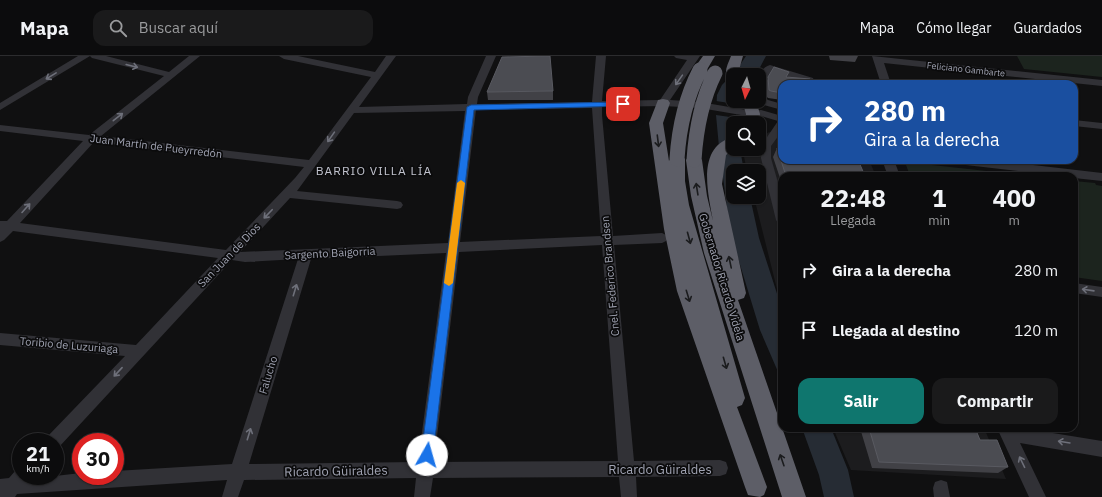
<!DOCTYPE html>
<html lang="es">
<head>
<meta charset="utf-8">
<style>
	body { margin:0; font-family:"IBM Plex Sans",sans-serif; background:#1a1a1b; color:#f1f3f6; height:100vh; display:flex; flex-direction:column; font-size:15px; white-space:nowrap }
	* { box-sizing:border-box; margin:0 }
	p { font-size:13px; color:#9a9b9d }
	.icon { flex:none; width:22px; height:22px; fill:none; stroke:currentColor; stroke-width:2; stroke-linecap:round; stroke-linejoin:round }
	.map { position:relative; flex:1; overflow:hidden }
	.side { position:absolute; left:778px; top:116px; width:300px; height:260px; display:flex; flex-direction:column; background:#0c0c0d; border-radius:12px; box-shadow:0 1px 3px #0004,0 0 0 1px #2c2c2e }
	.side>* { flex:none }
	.guide { position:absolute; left:778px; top:24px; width:300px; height:84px; border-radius:12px; box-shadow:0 1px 3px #0004,0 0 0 1px #2c2c2e; background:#1a4fa0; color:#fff; overflow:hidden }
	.needle { width:26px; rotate:185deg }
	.controls { position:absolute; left:726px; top:12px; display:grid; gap:8px }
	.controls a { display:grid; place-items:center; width:40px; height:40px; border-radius:8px; background:#0c0c0d; box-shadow:0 1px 3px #0004,0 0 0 1px #2c2c2e; font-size:20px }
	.speed { position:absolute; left:12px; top:377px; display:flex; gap:8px; font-size:20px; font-weight:700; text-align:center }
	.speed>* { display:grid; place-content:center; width:52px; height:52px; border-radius:50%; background:#0c0c0d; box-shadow:0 1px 3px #0004,0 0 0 1px #2c2c2e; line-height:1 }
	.speed small { font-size:10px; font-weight:400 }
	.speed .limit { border:6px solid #d22; background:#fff; color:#111 }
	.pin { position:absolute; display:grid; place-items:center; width:34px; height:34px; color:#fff; margin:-17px; border-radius:8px; box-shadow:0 2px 6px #0006 }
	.me { position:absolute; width:44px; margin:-22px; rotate:7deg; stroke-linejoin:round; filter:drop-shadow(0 0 3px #0008) }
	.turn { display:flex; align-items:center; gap:14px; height:84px; padding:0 20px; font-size:18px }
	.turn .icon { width:52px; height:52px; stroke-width:2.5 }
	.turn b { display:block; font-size:28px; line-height:34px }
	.eta { display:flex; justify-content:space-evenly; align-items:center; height:68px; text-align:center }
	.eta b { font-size:24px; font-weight:700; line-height:28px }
	.action { display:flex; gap:8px; margin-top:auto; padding:8px 20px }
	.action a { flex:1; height:46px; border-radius:12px; background:#0f766e; color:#fff; font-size:16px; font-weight:700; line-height:46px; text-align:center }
	.action a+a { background:#1a1a1b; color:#f1f3f6 }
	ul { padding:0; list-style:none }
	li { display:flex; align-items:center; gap:12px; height:60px; padding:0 20px }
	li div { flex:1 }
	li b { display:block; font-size:15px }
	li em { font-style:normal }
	header { display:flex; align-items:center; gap:24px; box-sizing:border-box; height:56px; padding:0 20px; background:#0c0c0d; border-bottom:1px solid #2c2c2e }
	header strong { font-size:19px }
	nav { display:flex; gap:22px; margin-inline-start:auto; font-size:14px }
	.search { width:280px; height:36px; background:#1a1a1b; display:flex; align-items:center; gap:10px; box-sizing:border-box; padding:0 14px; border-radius:12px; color:#9a9b9d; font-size:15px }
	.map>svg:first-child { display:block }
	.built { fill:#1c1c1e }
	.green { fill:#1c241e }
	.water { fill:#262c34 }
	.pier { fill:#101011 }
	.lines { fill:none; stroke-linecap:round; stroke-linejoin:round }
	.minor { fill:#313136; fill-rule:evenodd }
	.highway { fill:#5d5e67; fill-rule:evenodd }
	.highway-bridge { stroke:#5d5e67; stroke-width:15 }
	.wall { fill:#414146 }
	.building { fill:#4b4c52; stroke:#595a61 }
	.oneway { stroke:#6e707a }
	.oneway2 { stroke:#1b1c1e }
	.route { fill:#1a73e8; stroke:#114b97 }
	.slow { fill:#f59e0b }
	.labels { text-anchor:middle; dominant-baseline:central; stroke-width:3.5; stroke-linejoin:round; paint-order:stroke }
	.far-street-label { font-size:9px; fill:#a0a3b2; stroke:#0b0b0c }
	.street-label { font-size:11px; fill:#a0a3b2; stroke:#0b0b0c }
	.neighbourhood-label { font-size:12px; letter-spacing:1px; fill:#c1c3ce; stroke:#0b0b0c }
	.near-street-label { font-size:13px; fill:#a0a3b2; stroke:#0b0b0c }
</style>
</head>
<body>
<header>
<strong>Mapa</strong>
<div class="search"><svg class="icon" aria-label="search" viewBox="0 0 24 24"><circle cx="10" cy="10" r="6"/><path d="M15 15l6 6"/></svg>Buscar aquí</div>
<nav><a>Mapa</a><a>Cómo llegar</a><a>Guardados</a></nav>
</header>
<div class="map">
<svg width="1102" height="441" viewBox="0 0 1102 441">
	<rect width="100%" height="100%" fill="#101011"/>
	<path class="built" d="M769 76 782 79V104H869L876 120H782V253L754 141H759V115H747L743 96 746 93H759V83Z
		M833 372H984L1006 423 851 414Z"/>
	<path class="green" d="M1017 0H1102V21L1024 13Z
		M905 106 1032 120H910Z
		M1074 125 1095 127 1096 129 1102 130V225L1074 221Z"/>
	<path class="water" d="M746 0H766L756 19H733V45H737V67H733V93H740L744 115H733V141H750L759 182 782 253V325L760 274 734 189 729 167 719 91 716 59 717 39 722 29 738 12Z
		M802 372H831L848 414 854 441H824L819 419Z"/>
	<path class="pier" d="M716 45 736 48 737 62 716 59Z"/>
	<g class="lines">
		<path class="minor" d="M78 0H90L0 54V47Z
			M90 0H106L169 16 189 0H200L101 80 309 104 371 21 284 3 279 0H298L375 16 386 0H396L359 51 467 48 468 41 486 0H496L478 41 477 48 592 46 596 0H606L602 45 660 44 687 4 676 2 674 0H700L670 44 700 46 753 55 761 54 782 60V75L771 90V102L782 141V168L778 167 776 164 761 102V90L778 65 761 60 753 61 700 52 663 50 602 51V59L613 180 662 177 666 179 668 182 666 185 662 187 614 189 634 405 720 404 726 406 728 412 726 418 720 420 636 421 637 441H621L619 421 433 422 430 441H414L416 422 244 424 238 441H222L227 424 17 438 15 441H0V423L9 422 16 414 21 412V420H55L81 417V420H115V415L232 408 298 203 245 206 232 204 59 391 55 393V386H45L47 381 125 300 0 289V277L136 289 218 202 13 175 4 184 0 186V165H7L83 85 0 75V69L89 79 164 20 92 2ZM592 52 601 180 460 186 476 54ZM465 55 448 187 240 196 290 142 397 153 401 152 403 149 401 146 397 145 297 135 354 57ZM94 86 304 111 295 122 226 194 20 167ZM602 189 618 405 434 406 459 196ZM446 197 418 406 249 408 311 203Z
			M872 0 1102 24V30L884 7 891 28H881Z
			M770 9 813 22 815 28H805V26L772 16 764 27 765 41 768 44 782 48V54L760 48 757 45H759C759 34 755 13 770 9Z
			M1074 64 1102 67V73L1074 70Z
			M882 104H894L900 120H888Z
			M951 104H989L1102 117V125L1074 122V120H1061L957 108 953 107Z
			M1074 227 1102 231V241L1074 237Z
			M997 372H1022L1102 385V401L1020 387 1046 441H1029Z
			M941 424 947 426 950 441H934L933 432 935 426Z"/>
		<path class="highway" d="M703 0H715L705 17H695L693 14Z
			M731 0H743L739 14V19H733V25L728 24C723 16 728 8 731 0Z
			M663 43 668 44 670 47 663 67 669 105 672 99 677 98 682 99 685 103V125L689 149 745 342 742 349 737 351 767 431 764 439 760 441 748 439 745 431 677 235 664 173 649 67 658 44Z
			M742 45H756L760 58 759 67H745L746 58Z
			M733 81 734 93 726 99 722 128 746 237 744 242 738 244 806 441H782L704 197 691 140 686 104 689 100 694 99 699 100 702 104 707 140 713 165C708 137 696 91 733 81Z"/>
		<path class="highway-bridge" d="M677 103C679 71 685 43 700 14
			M694 104C696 73 701 45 715 17"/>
	</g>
	<path class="wall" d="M829 0H858L855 6 830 4Z
		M768 21 782 28V44L768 42 766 40V28Z
		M553 35V44H488L487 36Z
		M777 92 865 120H782V128L773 101Z
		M860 372H975L980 384 1008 411 998 417 872 412Z"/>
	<path class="building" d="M550 0 553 35 487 36 502 1Z
		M774 11 789 16 786 21 810 23 811 28H782V37L771 35 769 34 768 21Z
		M777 92H782V104H858L865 120H786Z
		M869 372H975L980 384H997L1008 411 879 406Z"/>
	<defs><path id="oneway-shaft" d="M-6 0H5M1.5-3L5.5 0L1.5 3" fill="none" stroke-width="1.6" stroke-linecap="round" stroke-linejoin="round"/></defs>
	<g class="oneway">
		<use href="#oneway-shaft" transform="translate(132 10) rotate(14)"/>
		<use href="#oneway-shaft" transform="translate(51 20) rotate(149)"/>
		<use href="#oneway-shaft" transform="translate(679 24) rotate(125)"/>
		<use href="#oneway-shaft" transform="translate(118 61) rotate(-38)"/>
		<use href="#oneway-shaft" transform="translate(331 81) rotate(125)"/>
		<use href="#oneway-shaft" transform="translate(26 152) rotate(-48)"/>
		<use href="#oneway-shaft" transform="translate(268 158) rotate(134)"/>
		<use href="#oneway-shaft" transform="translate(295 234) rotate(-73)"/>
		<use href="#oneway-shaft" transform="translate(1088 234) rotate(-172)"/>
		<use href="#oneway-shaft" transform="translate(118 316) rotate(133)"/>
		<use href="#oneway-shaft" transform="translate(249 378) rotate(-73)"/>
		<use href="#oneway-shaft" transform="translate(1064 386) rotate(-171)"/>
		<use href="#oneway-shaft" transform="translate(1022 406) rotate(-116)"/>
	</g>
	<g class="oneway2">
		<use href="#oneway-shaft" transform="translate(658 85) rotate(83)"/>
		<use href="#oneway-shaft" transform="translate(697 133) rotate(-99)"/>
		<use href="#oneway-shaft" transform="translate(689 182) rotate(75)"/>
		<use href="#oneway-shaft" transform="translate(730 206) rotate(-102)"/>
		<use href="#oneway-shaft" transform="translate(688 240) rotate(73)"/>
		<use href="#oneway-shaft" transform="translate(725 307) rotate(74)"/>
		<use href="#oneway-shaft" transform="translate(782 404) rotate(-109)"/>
	</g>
	<path class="route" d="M623 46H625V50L474 54 433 399 431 403 427 405 423 403 421 399 467 51 471 49Z"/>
	<path class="slow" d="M461 124 465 127 453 227 449 230 444 227 457 127Z"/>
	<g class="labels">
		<g class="far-street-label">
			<text transform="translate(966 13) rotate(6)">Feliciano Gambarte</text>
		</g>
		<g class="street-label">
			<text transform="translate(156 90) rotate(7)">Juan Martín de Pueyrredón</text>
			<text transform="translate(330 197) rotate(-3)">Sargento Baigorria</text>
			<text transform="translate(229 199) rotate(-46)">San Juan de Dios</text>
			<text transform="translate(610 220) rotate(-95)">Cnel. Federico Brandsen</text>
			<text transform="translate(722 221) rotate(73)">Gobernador Ricardo Videla</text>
			<text transform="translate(69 289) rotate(5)">Toribio de Luzuriaga</text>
			<text transform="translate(268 319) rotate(-73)">Falucho</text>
		</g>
		<g class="neighbourhood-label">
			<text x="374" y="114">BARRIO VILLA LÍA</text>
		</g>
		<g class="near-street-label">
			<text x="660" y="413">Ricardo Güiraldes</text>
			<text transform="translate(336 415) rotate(-1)">Ricardo Güiraldes</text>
		</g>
	</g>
</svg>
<div class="controls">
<a><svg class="needle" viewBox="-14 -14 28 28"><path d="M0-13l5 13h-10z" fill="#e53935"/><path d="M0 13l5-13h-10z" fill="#9a9b9d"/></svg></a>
<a><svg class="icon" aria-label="search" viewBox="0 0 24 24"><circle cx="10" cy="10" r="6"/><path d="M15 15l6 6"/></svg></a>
<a><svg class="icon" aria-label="layers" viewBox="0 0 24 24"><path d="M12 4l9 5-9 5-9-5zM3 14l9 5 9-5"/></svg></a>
</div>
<div class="speed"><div>21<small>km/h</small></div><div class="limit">30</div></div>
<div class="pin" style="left:623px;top:48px;background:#d93025"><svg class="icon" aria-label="arrive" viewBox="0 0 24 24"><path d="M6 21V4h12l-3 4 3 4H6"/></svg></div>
<svg class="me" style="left:427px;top:399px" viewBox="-20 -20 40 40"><circle r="19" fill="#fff"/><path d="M0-13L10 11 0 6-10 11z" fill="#1a73e8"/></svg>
<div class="guide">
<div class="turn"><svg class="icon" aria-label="right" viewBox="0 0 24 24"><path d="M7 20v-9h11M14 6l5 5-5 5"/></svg><div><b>280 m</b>Gira a la derecha</div></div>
</div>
<section class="side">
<div class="eta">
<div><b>22:48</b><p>Llegada</p></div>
<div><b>1</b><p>min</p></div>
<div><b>400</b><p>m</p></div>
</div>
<ul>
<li><svg class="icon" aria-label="right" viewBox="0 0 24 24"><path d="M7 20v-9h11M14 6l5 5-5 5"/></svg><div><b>Gira a la derecha</b></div><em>280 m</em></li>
<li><svg class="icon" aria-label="arrive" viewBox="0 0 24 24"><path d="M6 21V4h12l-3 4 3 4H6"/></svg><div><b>Llegada al destino</b></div><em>120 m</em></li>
</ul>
<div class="action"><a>Salir</a><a>Compartir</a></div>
</section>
</div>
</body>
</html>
